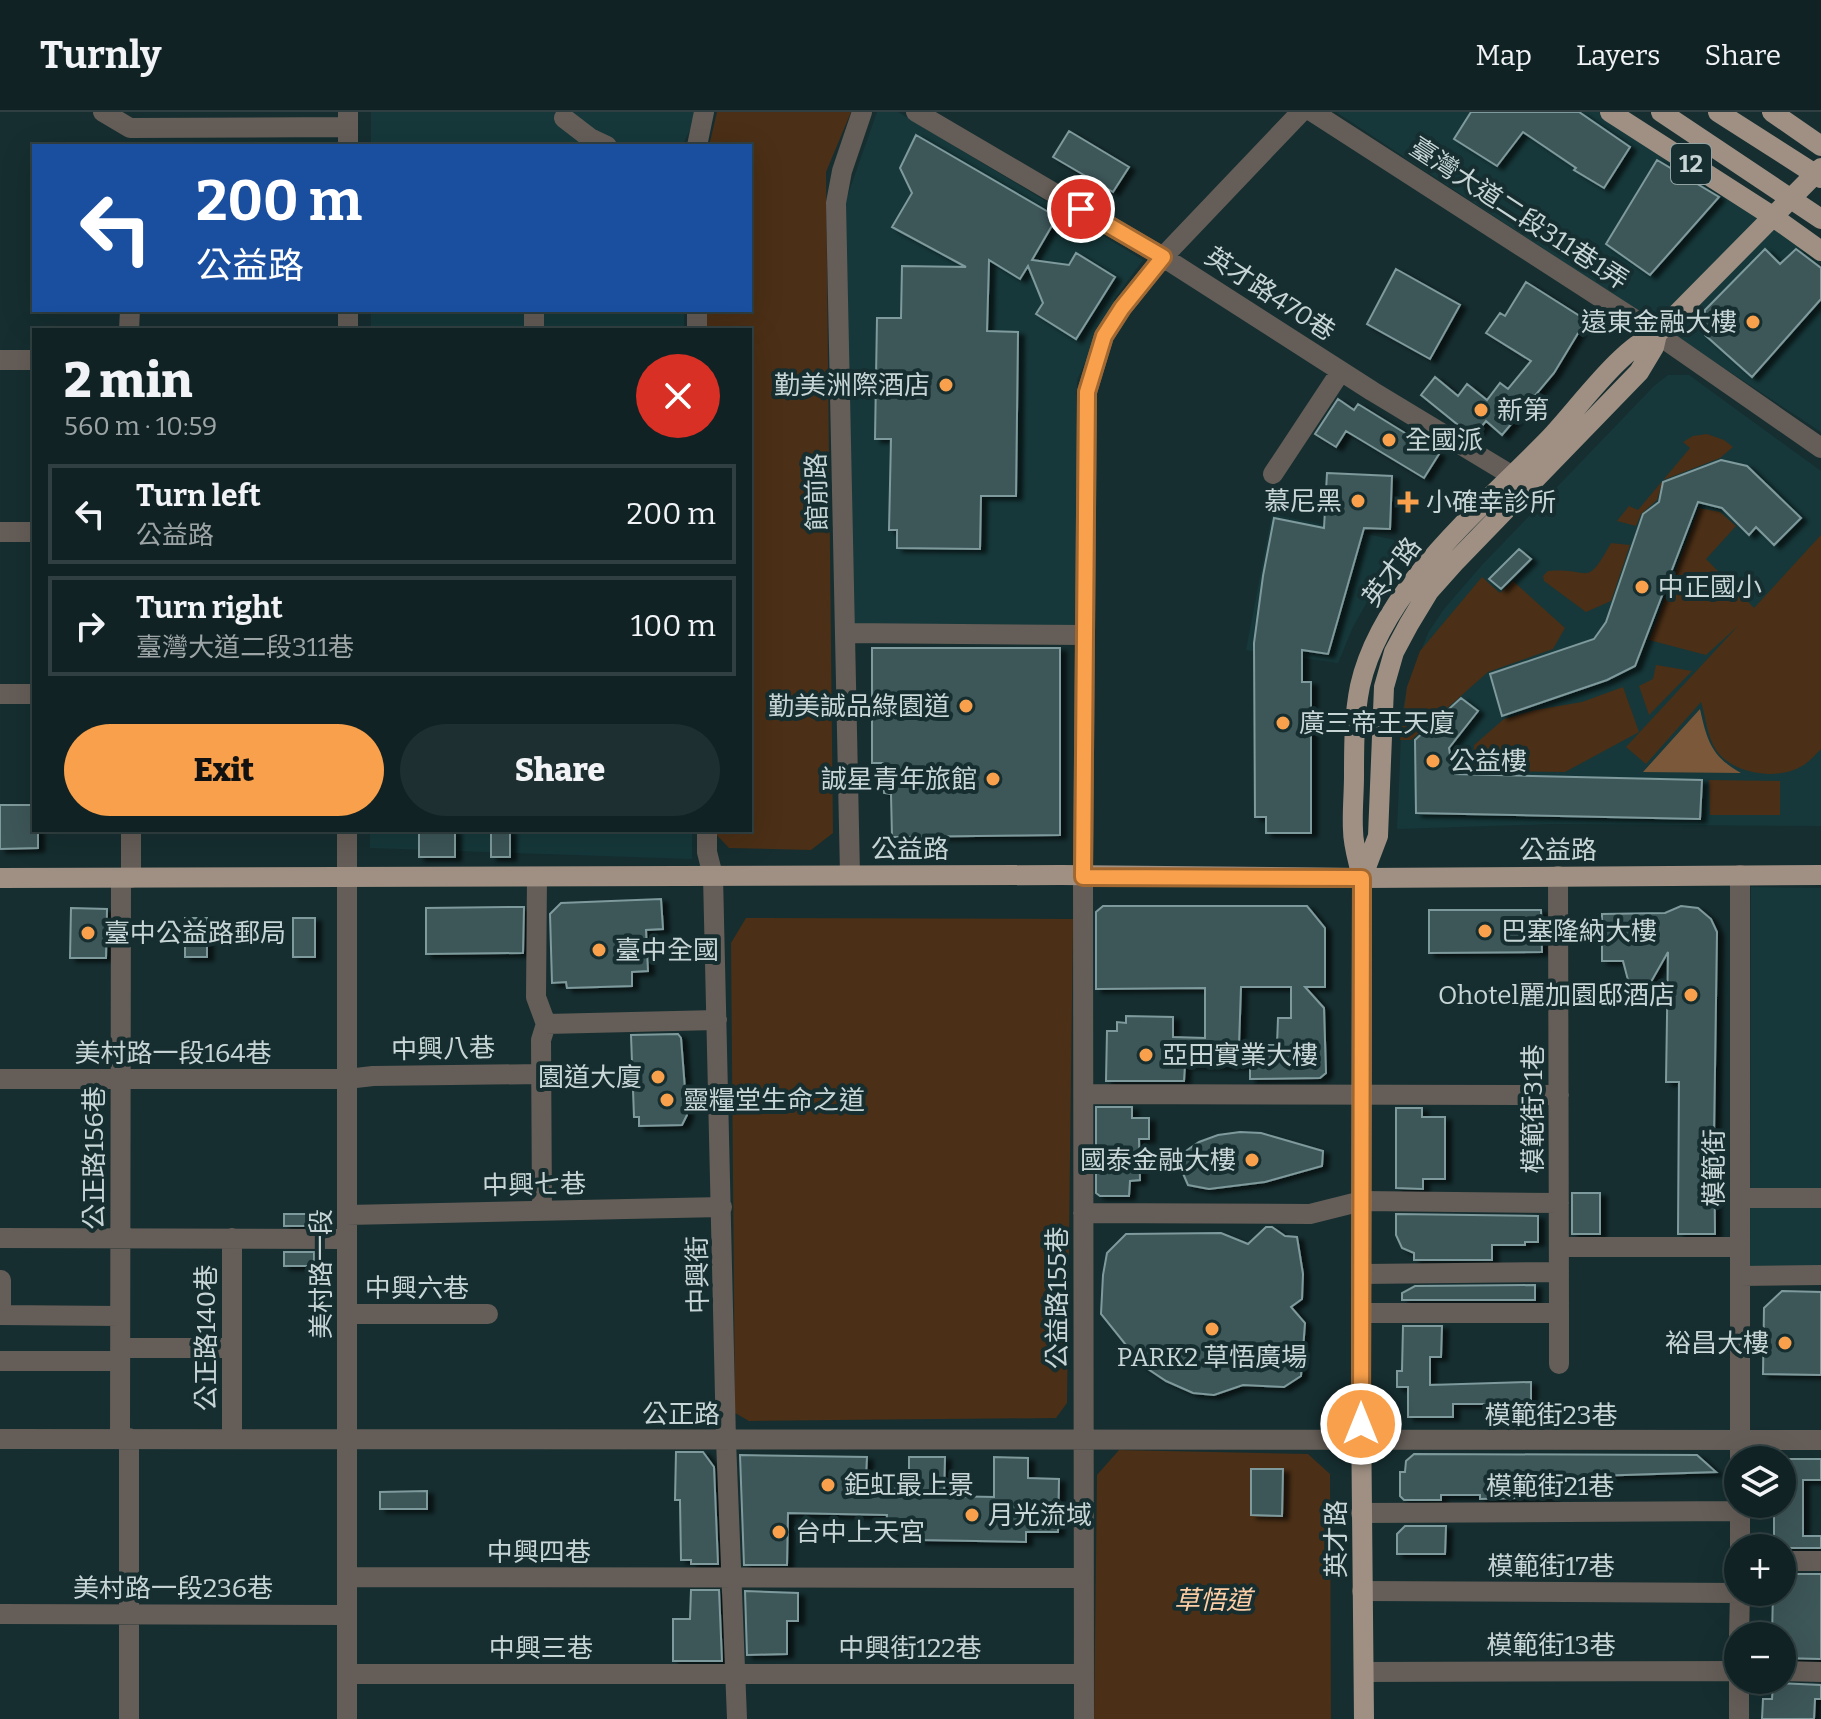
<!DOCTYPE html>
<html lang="en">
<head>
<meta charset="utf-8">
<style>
	body { margin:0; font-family:Bitter,"Noto Sans TC",serif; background:#1e2f31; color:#f1f3f6; height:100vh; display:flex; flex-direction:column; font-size:30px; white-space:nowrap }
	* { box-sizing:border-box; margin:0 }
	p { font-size:26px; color:#9ca4a6 }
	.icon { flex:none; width:44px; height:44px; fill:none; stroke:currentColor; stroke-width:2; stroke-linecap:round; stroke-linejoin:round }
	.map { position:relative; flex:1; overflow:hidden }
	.details { position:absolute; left:32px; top:216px; width:720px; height:504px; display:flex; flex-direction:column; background:#102224; border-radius:0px; box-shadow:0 8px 32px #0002,0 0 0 2px #303f41 }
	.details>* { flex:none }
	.guide { position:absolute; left:32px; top:32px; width:720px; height:168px; border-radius:0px; box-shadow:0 8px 32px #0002,0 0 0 2px #303f41; background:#1a4fa0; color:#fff; overflow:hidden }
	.buttons { position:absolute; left:1724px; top:1334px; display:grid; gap:16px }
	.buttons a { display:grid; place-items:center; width:72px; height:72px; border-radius:50%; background:#102224; box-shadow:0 8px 32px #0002,0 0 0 2px #303f41; font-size:40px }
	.pin { position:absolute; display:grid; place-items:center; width:68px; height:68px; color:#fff; margin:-34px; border:4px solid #fff; border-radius:50%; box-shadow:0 2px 8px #0007 }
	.me { position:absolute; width:88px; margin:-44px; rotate:0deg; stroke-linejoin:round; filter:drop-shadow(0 0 6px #0008) }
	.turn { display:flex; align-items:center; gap:28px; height:168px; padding:0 32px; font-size:36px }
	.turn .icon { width:104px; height:104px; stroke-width:2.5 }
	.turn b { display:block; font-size:56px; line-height:68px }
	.round { display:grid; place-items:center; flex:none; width:84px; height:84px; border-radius:42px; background:#1e2f31 }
	.overview { display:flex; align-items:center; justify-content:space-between; height:136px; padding:0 32px }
	h1 { font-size:48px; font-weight:800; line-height:60px }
	.button { display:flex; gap:16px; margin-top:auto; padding:16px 32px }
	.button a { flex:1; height:92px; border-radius:48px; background:#f8a04b; color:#111; font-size:32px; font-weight:800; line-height:92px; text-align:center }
	.button a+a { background:#1e2f31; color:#f1f3f6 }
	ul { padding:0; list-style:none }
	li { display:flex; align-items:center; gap:24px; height:100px; margin:0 16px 12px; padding:0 16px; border:4px solid #303f41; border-radius:0px }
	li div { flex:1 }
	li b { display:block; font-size:30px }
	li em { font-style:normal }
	header { display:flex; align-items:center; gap:48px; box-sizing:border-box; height:112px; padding:0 40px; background:#102224; border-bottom:2px solid #303f41 }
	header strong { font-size:38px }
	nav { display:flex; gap:44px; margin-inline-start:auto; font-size:28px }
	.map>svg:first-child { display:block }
	.built { fill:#16383a }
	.green { fill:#4b2f16 }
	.forest { fill:#7b5839 }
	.building { fill:#3d5658; stroke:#7f9a9c; stroke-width:2; fill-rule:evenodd; filter:url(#shadow) }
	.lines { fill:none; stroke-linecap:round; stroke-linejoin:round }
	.minor { stroke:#655d57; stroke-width:20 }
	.major { stroke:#9f9083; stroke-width:20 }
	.route-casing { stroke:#a16831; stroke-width:20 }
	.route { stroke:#f8a04b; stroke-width:14 }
	.poi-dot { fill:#f8a04b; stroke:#162e30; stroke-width:3 }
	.labels { text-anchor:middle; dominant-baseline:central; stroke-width:8; stroke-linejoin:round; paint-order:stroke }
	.shield { fill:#162e30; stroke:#92a3a4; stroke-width:2 }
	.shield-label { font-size:24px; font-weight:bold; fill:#c7d5d6 }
	.street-label { font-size:26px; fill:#c7d5d6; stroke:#162e30 }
	.poi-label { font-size:26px; fill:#c7d5d6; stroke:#162e30; text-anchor:start }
	.park-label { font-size:26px; font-style:italic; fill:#fdcea5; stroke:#162e30 }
</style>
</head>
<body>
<header>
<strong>Turnly</strong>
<nav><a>Map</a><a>Layers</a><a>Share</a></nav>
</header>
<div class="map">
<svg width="1821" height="1607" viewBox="0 0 1821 1607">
	<defs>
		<filter id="shadow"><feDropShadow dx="6" dy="3.5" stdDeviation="2" flood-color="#0009"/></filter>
	</defs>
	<rect width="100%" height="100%" fill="#162e30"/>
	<path class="built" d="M371 0H699L682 34H371Z
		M877 0H898L1143 148 1115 186 1077 268 1076 516 853 514 844 94Z
		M1336 0H1604L1821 142V320Z
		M371 198H684V218H371Z
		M1668 263H1689L1821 359V714L1551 712 1397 717 1402 603 1407 575 1428 521 1444 497 1482 453 1654 274Z
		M1272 402 1409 431 1384 460 1353 515 1338 551 1246 538Z
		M370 718H692V747L370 736Z
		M1751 775 1821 776V1158H1750Z"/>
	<path class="green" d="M717 0H851L826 60 833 721 811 738 729 736 712 718H750V218H707V198H750V34H709Z
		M1707 322 1724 328 1733 335 1720 346 1663 368 1657 388 1641 402 1636 414 1617 409 1629 394 1638 398 1690 336 1683 330 1693 324Z
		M1699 396 1720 400 1736 414 1706 447 1754 496 1821 423V637C1815 643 1809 650 1802 654 1778 669 1732 662 1716 638 1707 624 1706 606 1701 590L1646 652 1626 635 1738 514 1706 543 1649 528Z
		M1611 431 1630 433 1611 489 1586 500 1544 469 1543 464 1548 459C1591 455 1585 478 1611 431Z
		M1482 465 1500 481 1513 469 1565 516 1553 537 1488 560 1411 628H1400L1407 575 1420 539Z
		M1656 553 1692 559 1649 603 1639 574 1653 567Z
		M1623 575 1639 620 1565 660 1473 659 1474 633 1504 607 1535 598 1582 590Z
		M1709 668 1780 669V703H1710Z
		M746 806 1073 807 1067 1291 1056 1306 749 1309 735 1301 731 831Z
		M1119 1338 1308 1342 1330 1362 1331 1607H1094L1097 1363Z"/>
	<path class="forest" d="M1700 597C1707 629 1712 645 1741 661L1643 660Z"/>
	<path class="building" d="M1471 0H1579L1630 35 1604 76 1574 58 1576 56 1523 20 1497 54 1454 27Z
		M1069 19 1129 55 1113 80 1053 45Z
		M916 23 1057 105 1032 148 1069 153 1076 141 1115 165 1076 227 1036 202 1043 191 1028 154 1020 167 989 148 987 219 1018 220 1016 384H981L980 437 897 436V418H889L891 327H875L877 206H901L902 154 966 155 892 115 912 81 900 56Z
		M1657 48 1719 85 1650 163 1606 132Z
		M1765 137 1780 152 1796 137 1821 156V187L1752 265 1705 223V198Z
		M1396 157 1460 193 1430 247 1367 212Z
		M1526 170 1586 208 1554 261 1502 323 1486 309 1473 325 1421 283 1435 265 1458 284 1467 272 1487 288 1500 271 1508 277 1531 249 1486 221 1500 201 1505 204Z
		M1338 287 1354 298 1358 292 1439 342 1424 366 1346 319 1336 335 1315 322Z
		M1721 348 1747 354 1801 406 1774 433 1756 415 1749 423 1722 396 1698 390 1635 554 1607 568 1502 604 1490 562 1594 527 1606 510 1643 402 1659 390 1663 370Z
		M1327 361 1392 364 1390 417 1364 416 1328 542 1302 538V570H1311V721H1266V705H1255L1254 531 1263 464 1274 406 1324 416Z
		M1519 437 1531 447 1501 477 1489 467Z
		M872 536H1060V723L892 725 891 682 884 681 883 651H872Z
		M1461 586 1478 599 1449 636 1453 662 1702 668 1700 707 1416 701 1415 628Z
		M0 693H34V718H38V736L0 737Z
		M419 718H455V745H419Z
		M491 718H510V745H491Z
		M661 787 663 817 646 818 648 859 632 860V874L567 876 566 870 552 871 550 802 561 791Z
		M1103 794H1307L1325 816V875H1305L1324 896 1326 961 1320 966 1250 967V954L1185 953 1184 969H1106L1107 919H1117V910L1126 911V904L1173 905V925L1205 926V876L1096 877V800ZM1241 875H1291V906H1278L1277 933H1239Z
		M1681 794 1698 796 1711 807 1717 820 1714 1025 1715 1122H1678L1679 970H1666L1668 840 1643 884 1629 872 1623 849H1602V802L1665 801Z
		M508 795H524L523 841 426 842V796Z
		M71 796 107 797 106 846H70Z
		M1429 798H1541L1542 840 1429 841Z
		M185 806H207V845H185Z
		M293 806H315V845H293Z
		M678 922 681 926 687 1003 682 1013 639 1014V1005H634L631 923Z
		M1096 995H1132V1006H1149V1027H1139L1140 1068 1130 1069 1129 1084H1100L1096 1081Z
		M1396 996H1422V1005H1445V1067H1423V1077L1396 1076Z
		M1240 1020 1261 1021 1323 1039 1322 1054 1265 1070 1209 1077 1188 1073 1181 1057 1183 1041 1199 1030 1218 1023Z
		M1572 1081H1600V1122H1572Z
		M284 1102H314V1114H284Z
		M1396 1102 1538 1104V1130H1525V1133H1492V1148H1414V1141L1402 1136 1396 1123Z
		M1266 1115H1272L1285 1124 1297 1125 1303 1162 1302 1187 1291 1195 1305 1211 1301 1264 1284 1275 1243 1273 1214 1283 1193 1281 1166 1269 1142 1253 1101 1202 1103 1163 1107 1141 1126 1122 1221 1121 1248 1132Z
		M284 1140H314V1154H284Z
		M1535 1173V1188H1402V1181L1415 1174Z
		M1782 1179 1821 1180V1263L1763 1262 1764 1196Z
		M1403 1214H1442L1441 1245H1430V1273L1531 1270V1309H1486L1485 1292H1453V1305H1408V1275H1397V1259H1402Z
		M676 1340H703L714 1355 718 1452H691V1448H681L680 1388H675Z
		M1414 1342 1697 1343 1716 1360 1594 1364V1381H1553V1385L1480 1387V1383H1441V1388H1404L1400 1384V1360H1405L1406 1349Z
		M740 1343 867 1345 866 1365 909 1366V1345H945L944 1384 994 1385V1345L1028 1346V1366L1059 1367 1058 1420H1026V1430L919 1428V1421L886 1420 887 1403 788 1401 787 1453H744Z
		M1782 1347H1821V1368H1803V1424H1821V1436H1774V1392H1782Z
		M1251 1357H1283L1282 1404 1251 1403Z
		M427 1379V1397H380V1380Z
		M1405 1414H1446L1445 1442H1397V1422Z
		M1782 1462H1821V1547L1782 1546V1524H1772L1773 1480H1782Z
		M691 1478H719L722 1549H673V1507H690Z
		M745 1479 798 1481V1509H787V1542L747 1543Z
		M1777 1571 1821 1573V1587H1815L1814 1607H1762L1763 1587H1772L1773 1573H1777Z"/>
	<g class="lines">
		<path class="minor" d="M103 0 130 16 348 15
			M916 0 1163 145 1372 279 1511 363
			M1313 0 1657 222 1821 336
			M564 6 590 26 607 34
			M348 34V0
			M697 34 704 0
			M534 198V218
			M697 198V218
			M129 218 130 198
			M348 218V198
			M0 248H34
			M1273 362 1341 259
			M0 420H34
			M847 521 1084 523
			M0 582H34
			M131 718V766
			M347 718V1607
			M707 718V740L713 764 726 1328 737 1607
			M850 763 836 91 842 59 862 0
			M537 765 536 885 546 912 541 928 542 1099
			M546 912 717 908
			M0 967H347L373 964 541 962
			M1084 982 1559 983
			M1740 1086H1821
			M1083 1101 1310 1102 1362 1089 1559 1091
			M347 1103 722 1095
			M0 1126 347 1127
			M1559 1135H1740
			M1362 1162 1559 1160
			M1740 1164 1821 1163
			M1 1168V1203L120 1204
			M1362 1201H1559L1558 764
			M1559 1201V1252
			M347 1202H488
			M120 1236H232
			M0 1249H120
			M120 1326 121 766
			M129 1326V1607
			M0 1327 1821 1328
			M232 1327V1126
			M1740 1348V763
			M1740 1392V1436
			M1361 1401 1740 1399
			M1782 1449H1821
			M347 1465 1083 1466
			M1362 1479 1740 1481
			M0 1502 347 1503
			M1739 1524 1740 1480
			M1782 1559 1821 1560
			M1364 1560 1738 1559
			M347 1562H1084
			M1739 1568V1607
			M1084 1607 1083 765 1087 280 1104 224 1122 196 1163 145 1301 0"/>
		<path class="major" d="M1610 0 1772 104 1821 139
			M1661 0 1821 107
			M1718 0 1821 66
			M1772 0 1821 34
			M0 766 1061 763 1362 766 1821 763
			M1362 766 1378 724 1384 575 1394 540 1409 512 1429 479 1454 451 1639 260 1654 235 1657 222
			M1364 1607 1361 1296 1362 766C1359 751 1353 734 1353 718 1352 700 1354 682 1354 664 1354 634 1354 603 1360 574 1382 476 1482 396 1549 327 1577 298 1622 234 1657 222L1821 56"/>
	</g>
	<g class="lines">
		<defs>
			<path id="route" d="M1081 97 1163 145 1122 196 1104 224 1087 280 1083 765 1362 766 1361 1312"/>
		</defs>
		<use href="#route" class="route-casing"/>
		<use href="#route" class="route"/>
	</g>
	<g class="poi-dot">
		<circle cx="1753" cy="210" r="8"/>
		<circle cx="946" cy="273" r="8"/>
		<circle cx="1481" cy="298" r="8"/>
		<circle cx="1389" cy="328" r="8"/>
		<circle cx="1358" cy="389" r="8"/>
		<path d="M1404 378h8v8h8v8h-8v8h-8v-8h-8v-8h8z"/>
		<circle cx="1642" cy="475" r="8"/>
		<circle cx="966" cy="594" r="8"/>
		<circle cx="1283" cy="611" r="8"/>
		<circle cx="1433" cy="649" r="8"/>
		<circle cx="993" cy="667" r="8"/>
		<circle cx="1485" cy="819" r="8"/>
		<circle cx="88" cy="821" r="8"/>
		<circle cx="599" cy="838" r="8"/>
		<circle cx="1691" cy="883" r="8"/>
		<circle cx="1146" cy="943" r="8"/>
		<circle cx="658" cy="965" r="8"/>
		<circle cx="667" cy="988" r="8"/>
		<circle cx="1252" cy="1048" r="8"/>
		<circle cx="1212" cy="1217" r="8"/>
		<circle cx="1785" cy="1231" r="8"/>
		<circle cx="828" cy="1373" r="8"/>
		<circle cx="972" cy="1403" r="8"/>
		<circle cx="779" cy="1420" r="8"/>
	</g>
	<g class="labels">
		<rect class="shield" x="1671" y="32" width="40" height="40" rx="6"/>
		<g class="shield-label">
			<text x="1691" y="52">12</text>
		</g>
		<g class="street-label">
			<text transform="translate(1519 102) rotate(33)">臺灣大道二段311巷1弄</text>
			<text transform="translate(1270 182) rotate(33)">英才路470巷</text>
			<text transform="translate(817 380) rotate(-91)">館前路</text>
			<text transform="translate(1392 460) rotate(-53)">英才路</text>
			<text x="910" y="737">公益路</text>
			<text x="1558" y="738">公益路</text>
			<text transform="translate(443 937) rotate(-1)">中興八巷</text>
			<text x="173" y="941">美村路一段164巷</text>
			<text transform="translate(1533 997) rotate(-90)">模範街31巷</text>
			<text transform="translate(94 1046) rotate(-90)">公正路156巷</text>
			<text transform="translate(1714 1056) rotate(-90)">模範街</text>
			<text transform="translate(534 1073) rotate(-1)">中興七巷</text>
			<text transform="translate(321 1162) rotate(-90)">美村路一段</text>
			<text transform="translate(698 1163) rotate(-91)">中興街</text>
			<text x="417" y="1176">中興六巷</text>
			<text transform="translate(1057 1186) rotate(-90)">公益路155巷</text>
			<text transform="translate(206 1226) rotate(-90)">公正路140巷</text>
			<text x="681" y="1302">公正路</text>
			<text x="1551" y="1303">模範街23巷</text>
			<text x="1550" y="1374">模範街21巷</text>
			<text transform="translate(1336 1427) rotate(-90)">英才路</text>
			<text x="539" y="1440">中興四巷</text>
			<text x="1551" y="1454">模範街17巷</text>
			<text x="173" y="1476">美村路一段236巷</text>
			<text x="1551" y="1533">模範街13巷</text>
			<text x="541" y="1536">中興三巷</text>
			<text x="910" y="1536">中興街122巷</text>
		</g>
		<g class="poi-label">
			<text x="1737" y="210" text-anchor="end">遠東金融大樓</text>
			<text x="930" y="273" text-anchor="end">勤美洲際酒店</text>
			<text x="1497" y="298">新第</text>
			<text x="1405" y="328">全國派</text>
			<text x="1342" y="389" text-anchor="end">慕尼黑</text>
			<text x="1426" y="390">小確幸診所</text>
			<text x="1658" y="475">中正國小</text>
			<text x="950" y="594" text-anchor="end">勤美誠品綠園道</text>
			<text x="1299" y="611">廣三帝王天廈</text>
			<text x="1449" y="649">公益樓</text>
			<text x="977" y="667" text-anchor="end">誠星青年旅館</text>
			<text x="1501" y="819">巴塞隆納大樓</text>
			<text x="104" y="821">臺中公益路郵局</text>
			<text x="615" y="838">臺中全國</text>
			<text x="1675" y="883" text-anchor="end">Ohotel麗加園邸酒店</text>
			<text x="1162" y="943">亞田實業大樓</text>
			<text x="642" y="965" text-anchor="end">園道大廈</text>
			<text x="683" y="988">靈糧堂生命之道</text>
			<text x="1236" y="1048" text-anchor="end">國泰金融大樓</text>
			<text x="1769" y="1231" text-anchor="end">裕昌大樓</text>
			<text x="1212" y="1245" text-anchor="middle">PARK2 草悟廣場</text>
			<text x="844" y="1373">鉅虹最上景</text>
			<text x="988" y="1403">月光流域</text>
			<text x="795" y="1420">台中上天宮</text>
		</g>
		<g class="park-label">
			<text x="1213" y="1488">草悟道</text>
		</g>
	</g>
</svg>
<div class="buttons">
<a><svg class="icon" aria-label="layers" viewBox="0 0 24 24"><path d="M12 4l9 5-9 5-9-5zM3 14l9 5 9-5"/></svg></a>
<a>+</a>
<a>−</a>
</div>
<div class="pin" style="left:1081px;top:97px;background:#d93025"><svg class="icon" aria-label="arrive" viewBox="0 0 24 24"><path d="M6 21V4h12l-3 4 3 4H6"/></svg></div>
<svg class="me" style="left:1361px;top:1312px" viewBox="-20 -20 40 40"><circle r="17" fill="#f8a04b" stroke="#fff" stroke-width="3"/><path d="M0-11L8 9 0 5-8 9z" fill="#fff"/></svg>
<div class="guide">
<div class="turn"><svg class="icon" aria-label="left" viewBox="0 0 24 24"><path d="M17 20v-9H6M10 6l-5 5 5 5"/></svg><div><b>200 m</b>公益路</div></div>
</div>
<section class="details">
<div class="overview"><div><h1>2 min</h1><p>560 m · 10:59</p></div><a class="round" style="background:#d93025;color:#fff"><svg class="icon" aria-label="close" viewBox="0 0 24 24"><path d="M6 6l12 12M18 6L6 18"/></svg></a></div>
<ul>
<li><svg class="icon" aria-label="left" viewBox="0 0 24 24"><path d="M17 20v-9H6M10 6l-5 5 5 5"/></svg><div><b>Turn left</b><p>公益路</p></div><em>200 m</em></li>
<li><svg class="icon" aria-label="right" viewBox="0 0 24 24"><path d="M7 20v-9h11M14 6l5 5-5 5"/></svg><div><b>Turn right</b><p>臺灣大道二段311巷</p></div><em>100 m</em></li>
</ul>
<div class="button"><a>Exit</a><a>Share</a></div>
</section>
</div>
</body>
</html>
